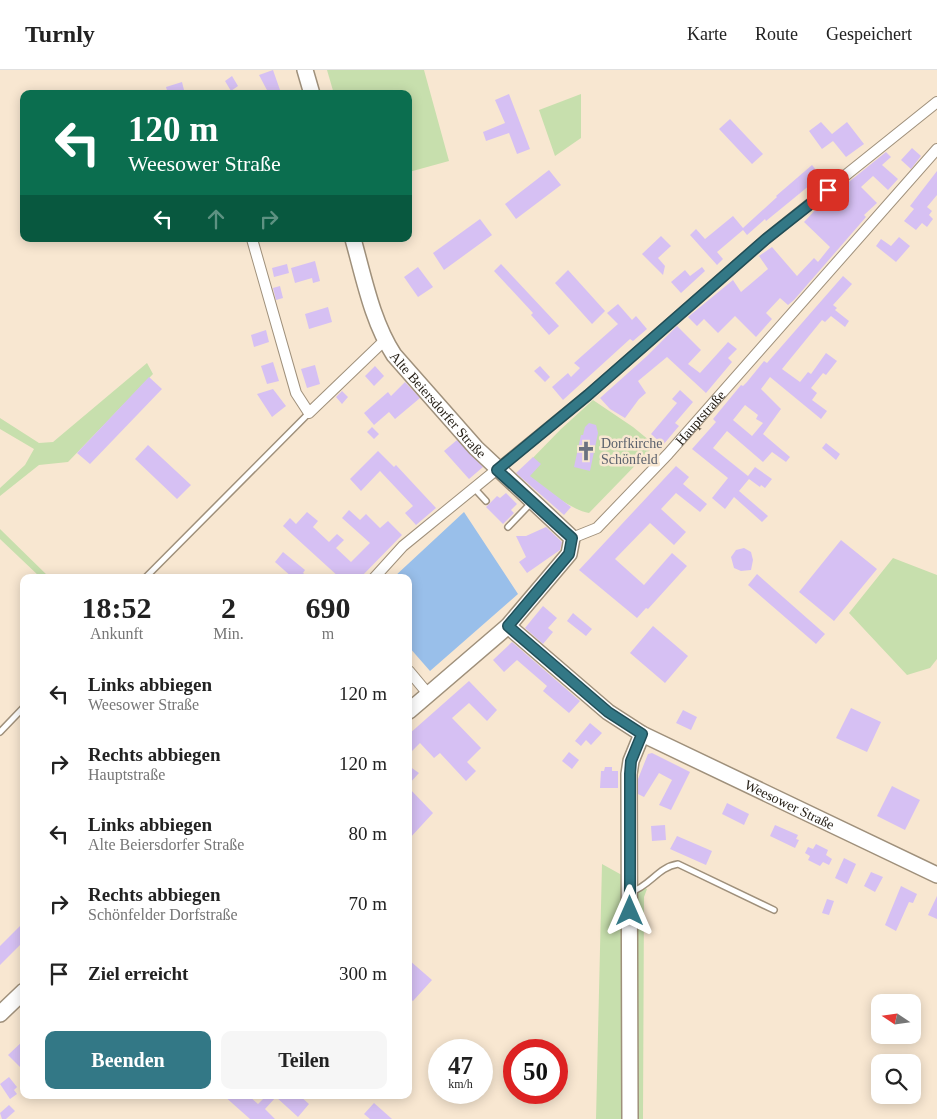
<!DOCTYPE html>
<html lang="de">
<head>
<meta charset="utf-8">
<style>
	body { margin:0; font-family:"Times New Roman",serif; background:#f6f6f6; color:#222; height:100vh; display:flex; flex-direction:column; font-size:19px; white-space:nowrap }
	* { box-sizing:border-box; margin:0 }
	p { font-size:16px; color:#767676 }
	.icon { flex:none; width:28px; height:28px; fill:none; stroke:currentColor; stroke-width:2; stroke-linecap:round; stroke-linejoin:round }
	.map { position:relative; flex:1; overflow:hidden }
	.panel { position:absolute; left:20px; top:504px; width:392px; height:525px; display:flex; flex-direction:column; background:#fff; border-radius:10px; box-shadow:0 2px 12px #0003 }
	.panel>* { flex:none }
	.banner { position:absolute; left:20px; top:20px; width:392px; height:152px; border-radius:10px; box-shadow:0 2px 12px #0003; background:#0b6e4f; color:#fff; overflow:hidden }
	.needle { width:32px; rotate:283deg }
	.controls { position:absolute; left:871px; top:924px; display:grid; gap:10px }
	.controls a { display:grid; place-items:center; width:50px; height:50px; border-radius:10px; background:#fff; box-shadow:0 2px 12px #0003; font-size:25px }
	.speed { position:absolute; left:428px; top:969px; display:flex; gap:10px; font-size:25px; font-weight:700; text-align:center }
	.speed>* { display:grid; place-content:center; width:65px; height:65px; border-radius:50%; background:#fff; box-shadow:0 2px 12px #0003; line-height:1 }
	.speed small { font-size:12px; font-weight:400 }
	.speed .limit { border:8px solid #d22; background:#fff; color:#111 }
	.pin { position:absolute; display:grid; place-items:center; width:42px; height:42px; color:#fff; margin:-21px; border-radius:10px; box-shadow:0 2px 8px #0006 }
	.me { position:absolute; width:55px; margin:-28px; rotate:0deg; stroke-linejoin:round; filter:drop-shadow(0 0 4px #0008) }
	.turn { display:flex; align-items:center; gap:18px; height:105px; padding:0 25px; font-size:22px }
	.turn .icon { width:65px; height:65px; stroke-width:2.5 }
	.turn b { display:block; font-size:35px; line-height:42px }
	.lanes { display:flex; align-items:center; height:48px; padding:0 25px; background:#0003; justify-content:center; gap:25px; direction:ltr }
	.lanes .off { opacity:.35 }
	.eta { display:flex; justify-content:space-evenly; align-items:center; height:85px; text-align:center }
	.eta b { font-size:30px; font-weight:800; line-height:35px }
	.action { display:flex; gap:10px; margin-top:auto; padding:10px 25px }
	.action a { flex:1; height:58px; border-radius:10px; background:#337886; color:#fff; font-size:20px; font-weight:800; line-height:58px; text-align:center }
	.action a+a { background:#f6f6f6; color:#222 }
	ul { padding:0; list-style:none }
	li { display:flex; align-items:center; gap:15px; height:70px; padding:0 25px }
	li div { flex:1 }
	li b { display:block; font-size:19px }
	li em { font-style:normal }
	header { display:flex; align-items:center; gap:30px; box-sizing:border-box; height:70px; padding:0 25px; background:#fff; border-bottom:1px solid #e0e0e0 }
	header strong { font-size:24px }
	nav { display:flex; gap:28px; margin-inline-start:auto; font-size:18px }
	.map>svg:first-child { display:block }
	.green { fill:#c7dfad }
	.water { fill:#99bfea }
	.building { fill:#d6c0f3; fill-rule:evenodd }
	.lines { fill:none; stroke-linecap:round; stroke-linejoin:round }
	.service-casing { stroke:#9f907b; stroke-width:8 }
	.minor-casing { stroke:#9f907b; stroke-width:12 }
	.secondary-casing { stroke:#9f907b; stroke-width:18 }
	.service { stroke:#fff; stroke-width:5 }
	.minor { stroke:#fff; stroke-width:10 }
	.secondary { stroke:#fff; stroke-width:15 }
	.route-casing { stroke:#214e57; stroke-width:12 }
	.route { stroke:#337886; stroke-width:9 }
	.labels { text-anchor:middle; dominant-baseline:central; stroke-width:5; stroke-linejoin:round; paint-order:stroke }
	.street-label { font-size:14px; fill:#272118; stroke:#f8e7d1 }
	.worship-label { font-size:14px; fill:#5b616d; stroke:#f8e7d1; text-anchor:start }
</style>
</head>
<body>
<header>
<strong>Turnly</strong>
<nav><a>Karte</a><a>Route</a><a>Gespeichert</a></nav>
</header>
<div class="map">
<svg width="937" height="1049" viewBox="0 0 937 1049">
	<rect width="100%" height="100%" fill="#f8e7d1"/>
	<path class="green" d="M327 0H424L449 91 409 102V24H334Z
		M581 24V68L555 86 539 40Z
		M147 293 153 304 68 392 39 395 0 426V418L25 395 34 379 0 359V348L39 373 53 372Z
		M593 330 633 357 655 375 589 443C569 440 538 412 521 400L561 359Z
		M0 459 49 507H40L0 469Z
		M893 488 937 505V589L930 598 907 605 849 543Z
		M602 794 647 819 644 827 643 1049H596Z"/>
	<path class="water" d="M464 442 518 524 430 601 409 577V508L394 507Z"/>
	<path class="building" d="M273 0 280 20 269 24 259 5Z
		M232 6 238 16 231 21 225 11Z
		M182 12 185 24H168L166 17Z
		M509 24 530 79 517 84 509 63 486 71 483 62 505 53 495 30Z
		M730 49 763 84 752 94 719 59Z
		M821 52 832 64 847 52 864 74 846 87 833 71 822 79 809 61Z
		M912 78 921 86 911 99 901 90Z
		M886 82 891 87 882 95 898 109 888 120 873 106 861 117 877 133 864 145 866 147 794 230 788 235 780 228 766 243 772 249 756 267 735 246 718 263 704 249 697 256 688 247 733 210 741 222 768 199 759 186 772 177 797 206 814 188 818 192 830 177 804 152 819 136Z
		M812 95 821 106 766 151 765 149 747 165 743 160 717 182 723 189 717 195 690 165 696 159 705 169 733 146 743 158 777 127 776 126Z
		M549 100 561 115 516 149 505 134Z
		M937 101V125L927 137 932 141 929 145 933 149 927 157 922 153 916 160 904 151 914 139 910 136Z
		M480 149 492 165 444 200 433 183Z
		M661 166 671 176 658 188 665 196 663 205 642 184Z
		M899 167 910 176 896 192 876 176 881 169 891 176Z
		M315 191 320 211 313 213 312 208 295 213 291 198Z
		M287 194 289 203 274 207 272 198Z
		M501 194 559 256 549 265 531 245 533 243 494 201Z
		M418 197 433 217 418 227 404 207Z
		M702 197 705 201 681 223 671 212 685 200 690 206Z
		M568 200 605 241 592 254 555 213Z
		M843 206 852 214 833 235 837 238 835 240 849 251 845 257 831 246 825 252 822 250 782 299 800 312 808 302 811 304 826 283 837 291 826 305 823 303 811 318 817 323 812 330 827 341 821 349 770 307 761 319 781 339 763 364 790 387 786 392 772 382 763 392 727 361 713 378 748 406 755 397 772 409 765 418 761 415 760 417 749 409 739 421 768 446 762 452 734 427 725 439 712 428 728 408 692 379 716 352 713 349 741 315 743 316 747 312 764 291 767 293ZM745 335 758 345 756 349 763 353 752 366 733 350Z
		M280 216 283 228 276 230 273 218Z
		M618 234 632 250 636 246 647 259 633 271 630 269 563 330 552 317 568 303 571 307 580 298 574 293 618 254 607 243Z
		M328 237 332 252 309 259 305 244Z
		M677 256 701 280 688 294 700 303 728 272 737 279 728 288 732 292 706 323 667 287 638 311 646 323 639 329 625 348 610 339 600 328 647 286Z
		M266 260 269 272 254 277 251 265Z
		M273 292 279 311 267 314 261 296Z
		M315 295 320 314 307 318 301 299Z
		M375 296 384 306 374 316 365 306Z
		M540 296 550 307 545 312 534 301Z
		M149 307 162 319 90 394 77 383Z
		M405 312 420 328 395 349 389 342 374 355 364 343 388 322 391 326Z
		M273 319 286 336 272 347 257 324Z
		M680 320 693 332 675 353 679 356 663 375 651 364 677 333 672 329Z
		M342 321 348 327 342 334 336 327Z
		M589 353 596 355 598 363 590 401 574 397 581 365H583L585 357Z
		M372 357 379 364 374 369 367 362Z
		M457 370 483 397 469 409 444 381Z
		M826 373 840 384 836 390 822 378Z
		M148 375 191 415 177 429 135 389Z
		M378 381 394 397 396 395 436 438 416 455 405 443 413 436 380 401 361 421 350 409Z
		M533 387 541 394 530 406 571 437 564 445 516 403Z
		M676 396 689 407 683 414 707 434 700 442 676 423 661 439 686 462 674 475 650 453 615 489 644 515 672 483 687 496 648 539 646 538 637 548 579 500Z
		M506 423 517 434 511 440 514 443 503 454 486 437 497 426 500 428Z
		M349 440 360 450 366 444 380 458 388 451 402 465 360 508H340L283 456 290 448 296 454 307 442 318 451 313 457 329 472 337 464 344 470 336 478 351 492 370 473 342 448Z
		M546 457 562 472 560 480 527 503 519 492 526 487 516 466H526Z
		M841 470 877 499 834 551 799 522Z
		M744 478 751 482 753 490 751 500 741 501 734 498 731 487 736 480Z
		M283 482 305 500 303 503 309 508H293L275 492Z
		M757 504 825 564 816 574 748 515Z
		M543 536 557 548 548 558 553 562 543 574 525 558Z
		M573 543 592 559 586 566 567 551Z
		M653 556 688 586 665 613 630 583Z
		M512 572 580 631 569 643 543 621 547 616 517 590 504 602 493 590Z
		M469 611 497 640 487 651 469 633 452 648 481 678 467 692 476 701 466 711 440 683 434 688 420 673 409 684V664Z
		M851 638 881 652 867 682 836 668Z
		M683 640 697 647 691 660 676 653Z
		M590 653 602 663 591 675 586 670 581 676 575 671Z
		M569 682 579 690 572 699 562 691Z
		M652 683 690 702 671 740 659 735 672 710 659 703 644 727 638 724V709L648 684Z
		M409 696 419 703 409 714Z
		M605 697H612V701H618V718H600L601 701H604Z
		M892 716 920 730 905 760 877 746Z
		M409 718 433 743 409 769Z
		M727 733 749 744 744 755 722 744Z
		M665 755 666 770 652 771 651 756Z
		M775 755 798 765 796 769 799 770 795 778 770 766Z
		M677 766 712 781 706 795 670 779Z
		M816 774 828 780 826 785 832 789 829 795 823 792 820 796 808 790 810 786 805 783 808 777 813 779Z
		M844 788 856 794 847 814 835 808Z
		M871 802 883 807 875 822 864 816Z
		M901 816 917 824 913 833 909 832 896 861 885 855Z
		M937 826V849L928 845Z
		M827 829 834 831 829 845 822 843Z
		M24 852V871L0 895V876Z
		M409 890 432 910 413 931 409 928Z
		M24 970V1001L8 985Z
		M9 1007 17 1017 14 1020 17 1024 10 1029 0 1014Z
		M223 1025H248L258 1034 267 1025H299L309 1034 298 1047 276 1027 265 1039 275 1049H250Z
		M374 1033 392 1049H370L364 1044Z
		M9 1035 15 1041 6 1049H2L0 1043Z"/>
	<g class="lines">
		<defs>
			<path id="service" d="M474 418 486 431
				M508 457 532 432
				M145 508 309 343
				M0 662 24 637
				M631 822C650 816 658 797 678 794L774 840"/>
			<g id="minor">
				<path d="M252 169 296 323 309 343 385 270"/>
				<path id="s1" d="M572 468 597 458 668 384 937 79"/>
				<path d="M374 508 403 476 588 325 766 169 937 32"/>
				<path d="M409 601 429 625"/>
			</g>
			<g id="secondary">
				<path d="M305 0 312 24"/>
				<path id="s2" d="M353 169C364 208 372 251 394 285L476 378 572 468 569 484 508 556 409 641"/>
				<path id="s3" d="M508 556 608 642 642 664 937 805"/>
				<path d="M0 944 24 921"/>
				<path d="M630 1049 629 704 631 691 642 664"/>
			</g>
		</defs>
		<use href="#service" class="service-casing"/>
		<use href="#minor" class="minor-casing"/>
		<use href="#secondary" class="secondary-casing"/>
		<use href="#service" class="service"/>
		<use href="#minor" class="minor"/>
		<use href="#secondary" class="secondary"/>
	</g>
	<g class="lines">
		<defs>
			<path id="route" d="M630 841V704L631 691 642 664 608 642 508 556 569 484 572 468 497 400 588 325 766 169 828 120"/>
		</defs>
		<use href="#route" class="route-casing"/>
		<use href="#route" class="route"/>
	</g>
	<defs>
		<symbol id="church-bare" viewBox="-9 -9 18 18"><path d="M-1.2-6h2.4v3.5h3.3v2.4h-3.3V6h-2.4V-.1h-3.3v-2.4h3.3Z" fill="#6b7280" stroke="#f8e7d1" stroke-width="2.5" paint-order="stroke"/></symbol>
	</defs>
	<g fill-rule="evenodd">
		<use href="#church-bare" x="572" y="367" width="28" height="28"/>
	</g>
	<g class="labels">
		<g class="street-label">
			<text stroke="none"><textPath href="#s2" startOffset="190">Alte Beiersdorfer Straße</textPath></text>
			<text stroke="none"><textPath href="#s1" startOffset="178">Hauptstraße</textPath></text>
			<text stroke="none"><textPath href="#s3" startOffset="336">Weesower Straße</textPath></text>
		</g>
		<g class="worship-label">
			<text x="601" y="373">Dorfkirche<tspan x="601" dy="16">Schönfeld</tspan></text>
		</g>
	</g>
</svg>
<div class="controls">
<a><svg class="needle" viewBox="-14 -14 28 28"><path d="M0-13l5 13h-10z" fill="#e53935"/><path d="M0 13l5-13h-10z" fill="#767676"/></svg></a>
<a><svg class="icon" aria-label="search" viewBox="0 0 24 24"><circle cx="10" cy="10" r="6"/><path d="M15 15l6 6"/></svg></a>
</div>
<div class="speed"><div>47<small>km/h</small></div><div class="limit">50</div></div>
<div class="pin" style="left:828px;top:120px;background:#d93025"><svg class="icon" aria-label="arrive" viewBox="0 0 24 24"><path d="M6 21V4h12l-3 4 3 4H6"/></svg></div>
<svg class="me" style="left:630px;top:841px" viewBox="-20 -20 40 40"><path d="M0-17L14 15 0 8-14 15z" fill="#337886" stroke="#fff" stroke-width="4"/></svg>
<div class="banner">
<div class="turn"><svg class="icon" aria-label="left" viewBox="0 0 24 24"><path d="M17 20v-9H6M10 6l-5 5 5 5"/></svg><div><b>120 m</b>Weesower Straße</div></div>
<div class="lanes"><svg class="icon" aria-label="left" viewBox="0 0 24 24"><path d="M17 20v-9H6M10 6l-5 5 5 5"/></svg><svg class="icon off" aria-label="ahead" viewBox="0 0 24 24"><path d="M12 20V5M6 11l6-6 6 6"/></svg><svg class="icon off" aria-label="right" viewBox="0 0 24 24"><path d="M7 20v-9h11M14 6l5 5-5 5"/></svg></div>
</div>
<section class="panel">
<div class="eta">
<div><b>18:52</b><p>Ankunft</p></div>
<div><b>2</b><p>Min.</p></div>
<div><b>690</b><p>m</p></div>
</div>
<ul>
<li><svg class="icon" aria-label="left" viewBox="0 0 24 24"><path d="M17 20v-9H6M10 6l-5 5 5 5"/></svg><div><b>Links abbiegen</b><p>Weesower Straße</p></div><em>120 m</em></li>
<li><svg class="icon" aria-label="right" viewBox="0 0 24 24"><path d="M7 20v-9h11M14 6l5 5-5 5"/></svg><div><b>Rechts abbiegen</b><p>Hauptstraße</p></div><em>120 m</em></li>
<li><svg class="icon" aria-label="left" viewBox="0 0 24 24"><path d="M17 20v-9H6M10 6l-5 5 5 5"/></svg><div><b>Links abbiegen</b><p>Alte Beiersdorfer Straße</p></div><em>80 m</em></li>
<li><svg class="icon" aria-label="right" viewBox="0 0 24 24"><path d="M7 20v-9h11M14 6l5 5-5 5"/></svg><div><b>Rechts abbiegen</b><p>Schönfelder Dorfstraße</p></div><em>70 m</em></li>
<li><svg class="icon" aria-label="arrive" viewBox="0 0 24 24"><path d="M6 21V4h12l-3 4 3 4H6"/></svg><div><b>Ziel erreicht</b></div><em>300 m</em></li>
</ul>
<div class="action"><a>Beenden</a><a>Teilen</a></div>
</section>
</div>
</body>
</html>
